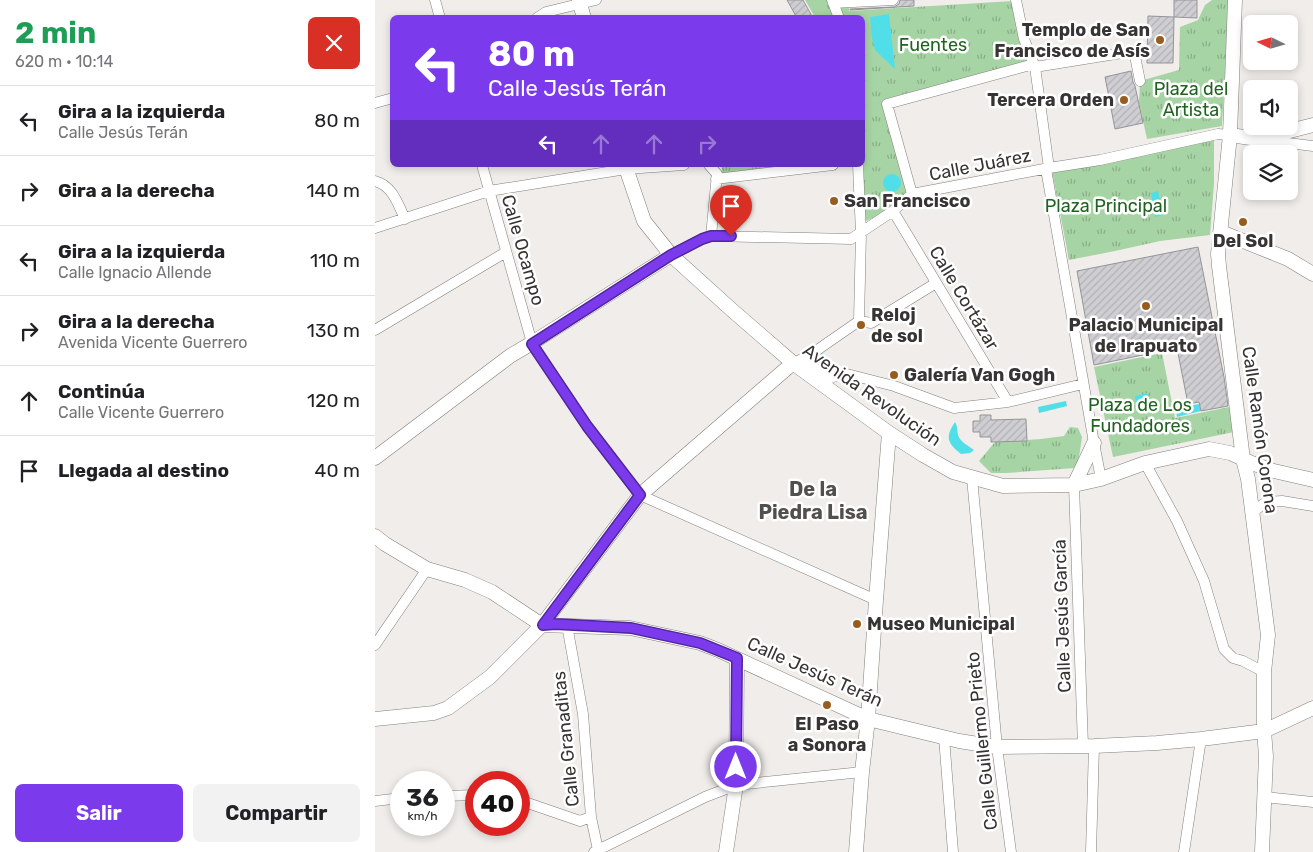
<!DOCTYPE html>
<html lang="es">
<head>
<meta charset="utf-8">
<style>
	body { margin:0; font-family:Rubik,sans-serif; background:#f2f2f2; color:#202124; height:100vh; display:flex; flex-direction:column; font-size:19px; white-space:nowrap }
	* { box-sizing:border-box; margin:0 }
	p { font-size:16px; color:#757577 }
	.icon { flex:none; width:28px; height:28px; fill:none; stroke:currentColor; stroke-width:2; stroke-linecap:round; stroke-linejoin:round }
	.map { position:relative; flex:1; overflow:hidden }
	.details { display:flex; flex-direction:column; background:#fff; width:375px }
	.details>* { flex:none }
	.top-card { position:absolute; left:15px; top:15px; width:475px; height:152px; border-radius:8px; box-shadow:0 2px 8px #0003; background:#7c3aed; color:#fff; overflow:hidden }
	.needle { width:32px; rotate:275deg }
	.buttons { position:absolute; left:868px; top:15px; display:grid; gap:10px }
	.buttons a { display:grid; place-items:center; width:55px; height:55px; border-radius:8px; background:#fff; box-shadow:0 2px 8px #0003; font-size:25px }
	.speed { position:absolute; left:15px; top:771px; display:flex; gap:10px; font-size:25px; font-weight:700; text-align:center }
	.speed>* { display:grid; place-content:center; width:65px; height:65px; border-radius:50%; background:#fff; box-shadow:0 2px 8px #0003; line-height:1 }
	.speed small { font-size:12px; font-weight:400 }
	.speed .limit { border:8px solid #d22; background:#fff; color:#111 }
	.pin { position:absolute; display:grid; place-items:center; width:42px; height:42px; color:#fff; margin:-51px -21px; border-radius:50% 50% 50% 0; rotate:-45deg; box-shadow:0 0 5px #0007 }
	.pin .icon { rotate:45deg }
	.me { position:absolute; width:55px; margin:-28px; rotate:0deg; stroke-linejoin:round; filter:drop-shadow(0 0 4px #0008) }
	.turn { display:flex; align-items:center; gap:18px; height:105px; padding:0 15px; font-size:22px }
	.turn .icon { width:65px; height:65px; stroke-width:2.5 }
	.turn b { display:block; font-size:35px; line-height:42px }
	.lanes { display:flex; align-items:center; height:48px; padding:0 15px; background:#0003; justify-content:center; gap:25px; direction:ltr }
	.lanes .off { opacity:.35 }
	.round { display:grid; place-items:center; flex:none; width:52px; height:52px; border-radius:8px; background:#f2f2f2 }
	.headline { display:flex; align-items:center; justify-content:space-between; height:85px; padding:0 15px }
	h1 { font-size:30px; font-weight:700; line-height:38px; color:#1e9e55 }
	.button { display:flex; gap:10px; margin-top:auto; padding:10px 15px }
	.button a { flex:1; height:58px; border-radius:8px; background:#7c3aed; color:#fff; font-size:20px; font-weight:700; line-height:58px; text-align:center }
	.button a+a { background:#f2f2f2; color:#202124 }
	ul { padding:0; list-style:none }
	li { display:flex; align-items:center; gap:15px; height:70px; padding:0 15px; border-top:1px solid #e0e0e0 }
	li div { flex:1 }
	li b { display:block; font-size:19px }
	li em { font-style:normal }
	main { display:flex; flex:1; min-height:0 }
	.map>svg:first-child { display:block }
	.park { fill:url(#park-tufts) }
	.water { fill:#50dfe8 }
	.building { fill:url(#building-hatch); stroke:#959599 }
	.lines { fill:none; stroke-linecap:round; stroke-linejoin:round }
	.street-casing { stroke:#83817d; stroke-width:11 }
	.secondary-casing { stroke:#83817d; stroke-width:15 }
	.street { stroke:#fff; stroke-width:10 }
	.secondary { stroke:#fff; stroke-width:14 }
	.route-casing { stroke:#51269a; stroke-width:12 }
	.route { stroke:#7c3aed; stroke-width:9 }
	.poi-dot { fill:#985d1e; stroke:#fff; stroke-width:2 }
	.labels { text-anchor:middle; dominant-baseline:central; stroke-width:5; stroke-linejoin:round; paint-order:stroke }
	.poi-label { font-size:18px; font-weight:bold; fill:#363533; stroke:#fff; text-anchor:start }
	.park-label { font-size:18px; fill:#206320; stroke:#fff }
	.street-label { font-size:18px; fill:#363533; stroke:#fff }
	.quarter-label { font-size:20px; font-weight:bold; fill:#52504d; stroke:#fff }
</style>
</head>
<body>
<main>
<section class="details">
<div class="headline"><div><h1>2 min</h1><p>620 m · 10:14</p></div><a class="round" style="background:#d93025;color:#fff"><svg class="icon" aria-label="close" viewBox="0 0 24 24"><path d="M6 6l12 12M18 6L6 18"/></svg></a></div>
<ul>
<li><svg class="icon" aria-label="left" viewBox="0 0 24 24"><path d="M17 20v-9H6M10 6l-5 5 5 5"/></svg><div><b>Gira a la izquierda</b><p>Calle Jesús Terán</p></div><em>80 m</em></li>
<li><svg class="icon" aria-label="right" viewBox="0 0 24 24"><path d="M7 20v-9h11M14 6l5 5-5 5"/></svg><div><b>Gira a la derecha</b></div><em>140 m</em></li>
<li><svg class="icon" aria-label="left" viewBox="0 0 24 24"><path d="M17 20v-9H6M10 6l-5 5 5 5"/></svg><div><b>Gira a la izquierda</b><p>Calle Ignacio Allende</p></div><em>110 m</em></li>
<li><svg class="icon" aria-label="right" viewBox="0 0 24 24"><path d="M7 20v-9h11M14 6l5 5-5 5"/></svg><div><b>Gira a la derecha</b><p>Avenida Vicente Guerrero</p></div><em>130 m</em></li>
<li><svg class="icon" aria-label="ahead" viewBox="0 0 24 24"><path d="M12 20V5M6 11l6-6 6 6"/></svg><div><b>Continúa</b><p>Calle Vicente Guerrero</p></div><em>120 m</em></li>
<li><svg class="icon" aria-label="arrive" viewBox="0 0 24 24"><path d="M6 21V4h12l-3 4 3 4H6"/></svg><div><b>Llegada al destino</b></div><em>40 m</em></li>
</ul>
<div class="button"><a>Salir</a><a>Compartir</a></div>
</section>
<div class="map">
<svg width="938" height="852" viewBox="0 0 938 852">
	<defs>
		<pattern id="park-tufts" width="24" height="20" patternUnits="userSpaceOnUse" patternTransform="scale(1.25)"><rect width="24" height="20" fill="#a7d4a4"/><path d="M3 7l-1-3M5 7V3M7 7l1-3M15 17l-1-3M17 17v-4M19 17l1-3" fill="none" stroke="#89ad86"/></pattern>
		<pattern id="building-hatch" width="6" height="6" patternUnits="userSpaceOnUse" patternTransform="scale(1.25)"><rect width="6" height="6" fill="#cfcfd3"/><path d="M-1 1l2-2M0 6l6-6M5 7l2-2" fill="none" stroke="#b2b2b6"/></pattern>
	</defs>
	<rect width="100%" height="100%" fill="#f0edea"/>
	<path class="park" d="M430 0H474V11L638 1 653 62 510 99 534 191 513 211 489 222 488 18 440 17Z
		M837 0H854L847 126 772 139 764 103 765 81 804 70 805 27 823 20 830 5Z
		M839 139V184L835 235 785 241 740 251 694 260 677 171Z
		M347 165H455L350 176 347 172Z
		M787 353 800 418 854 407 859 432 738 457 719 367Z
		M695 427 703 428 707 437 703 464 700 468 631 473H616L604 461 620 442 666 439 689 436Z"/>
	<path class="water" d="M514 14 520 69 500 50 497 38 495 17Z
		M508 183a9 9 0 1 1 18 0a9 9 0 1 1-18 0Z
		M783 191 788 215 780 217 776 193Z
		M445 351 458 364 450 372 437 359Z
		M772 393 775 408 762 410 760 396Z
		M691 401 692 406 664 413 663 407Z
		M808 403 809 407 824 404 826 411 802 417 800 405Z
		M580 422C583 427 582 430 583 435 585 442 594 446 599 450L595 453 586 454C572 443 570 437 580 422Z"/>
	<path class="building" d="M412 0H428L438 18H422Z
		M525 0H539V6L475 10V9L519 7 524 4Z
		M799 0H822V18L799 17Z
		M773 16 799 17 798 63H772Z
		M756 71 758 82 760 86 768 123 740 129 730 77Z
		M823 247 849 377 853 406 826 411 824 402 813 404 802 348 719 365 702 271Z
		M605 415H616V420L651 419 652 441 616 442V437H605V432H598V421H605Z"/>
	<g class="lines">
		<defs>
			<path id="street" d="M60 0 65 18
				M457 0 464 18
				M641 0 649 39 660 67 674 168
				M458 3 518 0
				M162 18 171 12 221 0
				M660 67 759 51 765 81
				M0 103 18 98
				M889 140 938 146
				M107 165 157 343 212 426 265 495 501 600
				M334 165 342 174 336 236
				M483 165 486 233 484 321
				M671 169 719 443 726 479
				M341 179 458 165
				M0 181C17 185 23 204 30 219
				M537 194 512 104 659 64
				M518 211 633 402
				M0 228 114 191 251 169 309 165
				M296 255 327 239 336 236 476 239 518 211 537 194 674 168 725 160 843 134 855 135
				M0 330 131 252
				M428 358 453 379 468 373 519 386 579 408 633 402 708 384
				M423 361 435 355 484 321 496 323 561 283
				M770 463 802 521 829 581 849 649 858 658 868 661 889 672
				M597 478 622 747 636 852
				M699 485 708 746
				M878 512 891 502 907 501 938 506
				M192 625 208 714 216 817 223 850
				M0 645 52 569
				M569 737 578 852
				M69 796 101 795
				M889 797 938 802
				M144 800 205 821 216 817
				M0 801 26 798
				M219 852 330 797 361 785 487 772
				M716 852 719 746
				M809 852 826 739"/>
			<path id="secondary" d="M204 0 209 18
				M860 0 855 135 843 254 844 266 868 459 873 479 893 635 889 672V731L891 756 887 852
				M855 135 883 139 938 125
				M250 165 269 221 296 255 358 311 418 363 514 433 548 455 578 472 628 486 699 485 726 479 770 463 834 449 855 453 879 464 899 471 938 480
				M846 232 913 259 938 274
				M0 458 135 356 157 343 296 255
				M699 485 719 443
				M0 536 10 544 52 569 90 580 117 592 167 625 255 628 325 643 343 650 493 719 584 741 622 747 719 746 782 743 826 739 889 731 938 708
				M0 719 59 713 73 708 115 677 167 625 265 495 418 363
				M351 852 361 785 362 659
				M481 852 487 772 493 719 501 600 514 433"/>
		</defs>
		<use href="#street" class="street-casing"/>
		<use href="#secondary" class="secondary-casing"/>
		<use href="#street" class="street"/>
		<use href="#secondary" class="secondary"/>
	</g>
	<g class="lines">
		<defs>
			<path id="route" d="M356 236H336L327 239 296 255 157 344 212 426 265 495 168 625 180 624 256 628 325 643 362 658 361 767"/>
		</defs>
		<use href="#route" class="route-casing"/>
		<use href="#route" class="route"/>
	</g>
	<g class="poi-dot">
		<circle cx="785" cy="40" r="5"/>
		<circle cx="749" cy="100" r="5"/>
		<circle cx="459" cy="201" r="5"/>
		<circle cx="868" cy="222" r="5"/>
		<circle cx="771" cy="306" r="5"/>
		<circle cx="486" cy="325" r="5"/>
		<circle cx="519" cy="375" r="5"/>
		<circle cx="482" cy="624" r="5"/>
		<circle cx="452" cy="705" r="5"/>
	</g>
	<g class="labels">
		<g class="poi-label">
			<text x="775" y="30" text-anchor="end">Templo de San<tspan x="775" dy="21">Francisco de Asís</tspan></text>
			<text x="739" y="100" text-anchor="end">Tercera Orden</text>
			<text x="469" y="201">San Francisco</text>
			<text x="868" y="241" text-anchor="middle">Del Sol</text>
			<text x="496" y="315">Reloj<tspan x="496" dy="21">de sol</tspan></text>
			<text x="771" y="325" text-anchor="middle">Palacio Municipal<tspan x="771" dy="21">de Irapuato</tspan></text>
			<text x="529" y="375">Galería Van Gogh</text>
			<text x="492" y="624">Museo Municipal</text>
			<text x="452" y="724" text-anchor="middle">El Paso<tspan x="452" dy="21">a Sonora</tspan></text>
		</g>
		<g class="park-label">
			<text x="558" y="45">Fuentes</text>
			<text x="816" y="89">Plaza del<tspan x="816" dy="21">Artista</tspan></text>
			<text x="731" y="206">Plaza Principal</text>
			<text x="765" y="405">Plaza de Los<tspan x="765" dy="21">Fundadores</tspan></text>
		</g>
		<g class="street-label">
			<text transform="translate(605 165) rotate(-11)">Calle Juárez</text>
			<text transform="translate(148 250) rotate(74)">Calle Ocampo</text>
			<text transform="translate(589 298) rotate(59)">Calle Cortázar</text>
			<text transform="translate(497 395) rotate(35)">Avenida Revolución</text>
			<text transform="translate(885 430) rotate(82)">Calle Ramón Corona</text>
			<text transform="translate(687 616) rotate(-92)">Calle Jesús García</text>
			<text transform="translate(440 672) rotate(24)">Calle Jesús Terán</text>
			<text transform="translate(191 739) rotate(-96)">Calle Granaditas</text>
			<text transform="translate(607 741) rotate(-96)">Calle Guillermo Prieto</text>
		</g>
		<g class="quarter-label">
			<text x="438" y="489">De la<tspan x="438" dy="23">Piedra Lisa</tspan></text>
		</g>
	</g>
</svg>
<div class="buttons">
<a><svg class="needle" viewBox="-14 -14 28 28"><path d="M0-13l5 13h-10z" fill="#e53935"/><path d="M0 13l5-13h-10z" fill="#757577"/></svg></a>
<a><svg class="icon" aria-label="sound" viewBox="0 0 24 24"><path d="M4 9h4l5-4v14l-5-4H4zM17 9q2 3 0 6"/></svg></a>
<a><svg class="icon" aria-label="layers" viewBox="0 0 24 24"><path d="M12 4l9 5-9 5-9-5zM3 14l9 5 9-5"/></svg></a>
</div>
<div class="speed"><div>36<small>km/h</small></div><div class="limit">40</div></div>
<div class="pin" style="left:356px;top:236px;background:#d93025"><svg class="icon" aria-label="arrive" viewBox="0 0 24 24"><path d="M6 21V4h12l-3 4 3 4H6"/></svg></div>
<svg class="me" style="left:361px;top:767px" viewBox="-20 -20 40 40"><circle r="17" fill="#7c3aed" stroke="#fff" stroke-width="3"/><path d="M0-11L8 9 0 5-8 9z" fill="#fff"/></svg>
<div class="top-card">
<div class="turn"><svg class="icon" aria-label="left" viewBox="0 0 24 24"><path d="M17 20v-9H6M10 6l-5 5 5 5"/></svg><div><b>80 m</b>Calle Jesús Terán</div></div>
<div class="lanes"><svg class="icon" aria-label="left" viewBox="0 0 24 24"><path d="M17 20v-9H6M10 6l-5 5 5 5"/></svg><svg class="icon off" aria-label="ahead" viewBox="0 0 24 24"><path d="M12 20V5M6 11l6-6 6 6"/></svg><svg class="icon off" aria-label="ahead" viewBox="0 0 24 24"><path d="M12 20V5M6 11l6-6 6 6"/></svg><svg class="icon off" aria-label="right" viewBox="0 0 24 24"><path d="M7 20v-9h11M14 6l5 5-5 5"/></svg></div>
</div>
</div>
</main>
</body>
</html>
